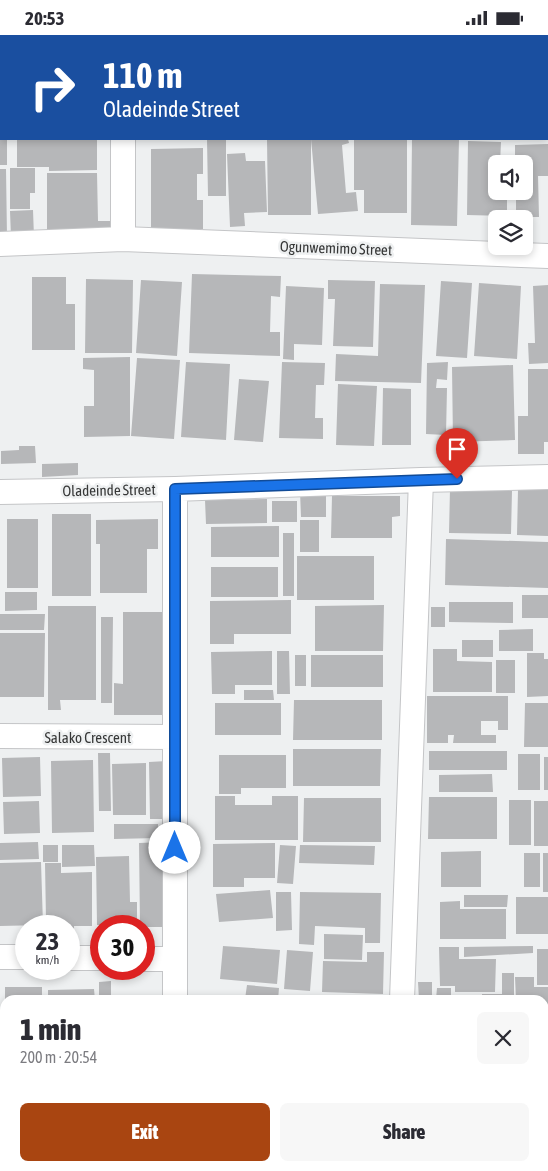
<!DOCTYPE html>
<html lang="en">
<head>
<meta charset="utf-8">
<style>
	body { margin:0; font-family:"Asap Condensed",sans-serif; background:#f7f7f7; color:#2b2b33; height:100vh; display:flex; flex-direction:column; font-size:19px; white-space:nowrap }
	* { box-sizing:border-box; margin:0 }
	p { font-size:16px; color:#7c7c81 }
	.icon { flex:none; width:28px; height:28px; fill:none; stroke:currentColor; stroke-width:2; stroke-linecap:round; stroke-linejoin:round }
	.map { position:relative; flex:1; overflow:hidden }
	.drawer { position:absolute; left:0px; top:960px; width:549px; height:176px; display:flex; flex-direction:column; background:#fff; border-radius:15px 15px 0 0; box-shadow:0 2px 8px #0003 }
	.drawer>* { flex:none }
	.banner { position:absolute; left:0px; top:0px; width:549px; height:105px; box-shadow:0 2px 8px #0003; background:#1a4fa0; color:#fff; overflow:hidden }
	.tools { position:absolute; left:488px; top:120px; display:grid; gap:10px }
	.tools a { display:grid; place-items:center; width:45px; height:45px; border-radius:8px; background:#fff; box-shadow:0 2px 8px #0003; font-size:25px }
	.speed { position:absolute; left:15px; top:880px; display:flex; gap:10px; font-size:25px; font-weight:700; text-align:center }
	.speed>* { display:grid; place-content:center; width:65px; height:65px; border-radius:50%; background:#fff; box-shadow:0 2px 8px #0003; line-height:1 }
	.speed small { font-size:12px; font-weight:400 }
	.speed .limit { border:8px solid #d22; background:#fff; color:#111 }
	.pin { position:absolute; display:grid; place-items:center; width:42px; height:42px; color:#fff; margin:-51px -21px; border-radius:50% 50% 50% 0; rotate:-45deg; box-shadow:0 0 5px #0007 }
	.pin .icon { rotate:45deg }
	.me { position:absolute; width:55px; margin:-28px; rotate:0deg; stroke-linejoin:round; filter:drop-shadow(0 0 4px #0008) }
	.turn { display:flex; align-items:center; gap:18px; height:105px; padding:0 20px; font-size:22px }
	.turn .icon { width:65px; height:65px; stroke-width:2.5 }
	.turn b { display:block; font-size:35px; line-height:42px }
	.round { display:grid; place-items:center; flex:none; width:52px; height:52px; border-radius:8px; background:#f7f7f7 }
	.overview { display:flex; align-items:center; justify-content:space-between; height:85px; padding:0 20px }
	h1 { font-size:30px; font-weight:800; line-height:38px }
	.action { display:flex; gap:10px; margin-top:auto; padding:10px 20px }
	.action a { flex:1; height:58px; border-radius:8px; background:#a94511; color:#fff; font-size:20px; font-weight:800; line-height:58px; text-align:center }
	.action a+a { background:#f7f7f7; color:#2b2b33 }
	.status { display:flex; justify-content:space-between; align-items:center; height:35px; padding:0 25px; background:#fff; direction:ltr }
	.status svg { height:14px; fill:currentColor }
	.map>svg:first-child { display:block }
	.building { fill:#b6b7b9 }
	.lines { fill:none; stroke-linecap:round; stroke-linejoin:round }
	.street-casing { stroke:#c4c5c7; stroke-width:26 }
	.street { stroke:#fff; stroke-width:24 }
	.route-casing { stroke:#114b97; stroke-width:12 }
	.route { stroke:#1a73e8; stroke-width:9 }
	.labels { text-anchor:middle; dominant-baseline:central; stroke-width:5; stroke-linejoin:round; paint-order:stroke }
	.street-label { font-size:15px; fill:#363737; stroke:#eef0f1 }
</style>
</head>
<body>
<div class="status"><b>20:53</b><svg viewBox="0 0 49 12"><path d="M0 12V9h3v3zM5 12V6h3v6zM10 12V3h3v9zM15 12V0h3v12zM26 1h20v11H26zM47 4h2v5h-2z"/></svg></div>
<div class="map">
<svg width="548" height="1136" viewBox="0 0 548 1136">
	<rect width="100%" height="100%" fill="#eef0f1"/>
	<path class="building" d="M0 104H7V130H0Z
		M17 104H97V135L49 136V132H17Z
		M207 104H226V161H208Z
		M267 104H311V180H268Z
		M311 104H348L349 108 342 110 346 158 356 157 358 176 318 179Z
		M354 104H407V178H364V155H354Z
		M412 104H459L457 191 411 190Z
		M468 106 501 107 500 129H496V156H500V162H507V181L467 180Z
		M548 109V141H538L539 182H516V156H524V129H515V110Z
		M203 113V139H197V165H203V194L151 195V114Z
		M245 118 246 126H265L267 177 244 178 245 191 230 192 227 119Z
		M10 133H35V158H30V174H10Z
		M0 134H6L7 202H0Z
		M47 138H97L98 186H115V199L47 200Z
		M33 175 34 202H11L10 176Z
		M192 239 281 241 280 262 271 261 270 297H280V321L189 318Z
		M32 242H66V269H75V315H32Z
		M86 244 133 245 132 318H85Z
		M141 245 182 247 177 321 136 318Z
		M328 245 375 246 373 312 333 311 335 264H328Z
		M441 246 472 248 467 323 436 321Z
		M479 248 521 251 517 324 474 321Z
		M380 249 425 250 421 348 335 346 336 319 378 321Z
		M548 250V328L529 329 528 308H535L533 251Z
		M286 251 324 253 322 310 294 309V325L283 324Z
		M130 322V401L84 402V371H94V335L83 334V323Z
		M137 323 180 325 174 404 131 401Z
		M186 327 230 329 226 405 181 402Z
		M282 327 325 328 324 350H316L315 383H323V404L279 403Z
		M448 327 447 345 437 344 436 353H447L446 400 426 399 427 328Z
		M513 330 515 405 453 407 452 332Z
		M528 334H548V407H544V419H518V381H528Z
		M239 344 269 346 263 407 234 405Z
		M338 349 377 351 374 411 336 410Z
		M383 353 411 354V410H382Z
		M19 411H35L36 428 1 429V416L19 415Z
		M78 428V440L42 442V429Z
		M450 454 512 456 511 499 449 498Z
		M518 455H548V501L517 500Z
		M300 456H326V482H301Z
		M332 461H400V481L392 482V503H331Z
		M267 464V488L206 489 205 465Z
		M272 466H297V487H272Z
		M52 479H91V561H52Z
		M7 484H38V553H7Z
		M158 484V514H147V558H100V509H96V485Z
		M300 485H319V517H300Z
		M279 491V522H211V492Z
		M283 498H294V561H283Z
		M446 504 548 507V553L445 550Z
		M297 521H374V565H297Z
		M211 532H278V562H211Z
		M5 557H37V575L5 576Z
		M522 560H548V583H522Z
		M291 565V599H234V609H210V566Z
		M449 567H513V588L449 587Z
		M384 570 383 616H315V571Z
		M48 571H96V665H60L61 675H48Z
		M431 572H445V592H431Z
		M123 577H162V680H114V648L123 649Z
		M0 579H45L44 595H0Z
		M101 582H113L112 668H101Z
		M533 594V616H499V595Z
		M0 598H45L44 662H0Z
		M462 605H493V622H462Z
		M433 614H457V626L492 627V657H433Z
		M272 616V650H235V659H212L211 617Z
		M277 616H289L290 659H277Z
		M527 618H544V624H548V661L527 662Z
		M295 620H306V651H295Z
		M311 620H383V652H311Z
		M496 625H515V658H496Z
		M244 655H273L274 665H244Z
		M427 661H508V695H498V686H481V700H496V708H453L454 700H448V708H427Z
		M294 665H382V705H293Z
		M215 668H281V700H215Z
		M525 668H548V712H524Z
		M293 714H381L380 751H293Z
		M429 716H507V735H429Z
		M98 718H110L111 776H99Z
		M518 719H540V755H518Z
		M219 720H286V753H241V759H219Z
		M40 722 41 761 3 762 2 723Z
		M544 722H548V755H544Z
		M93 725 94 797 52 798 51 726Z
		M167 726 168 784H150L149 727Z
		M146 728V780H113L112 729Z
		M492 739 493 757H439V740Z
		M215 761H235V770H272V761H298V805H215Z
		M429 762H497V804H428Z
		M304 763H381V807H303Z
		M509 765H531V810H509Z
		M39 766 40 798 4 799 3 767Z
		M534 766H548V811H534Z
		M114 789H158V803L114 804Z
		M38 807 39 824 0 825V808Z
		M165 807 166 892H144V891H140L139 808Z
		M275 808V843H244V852H213V809Z
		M43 810H58V827H43Z
		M62 810H94L95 831 62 832Z
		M280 810 296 811 293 849 277 848Z
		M300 810 375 811 374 830 299 828Z
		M481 816V852H441V817Z
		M524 818H540V852H524Z
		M543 818H548V857H543Z
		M129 821 130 867H137V890H97L96 822Z
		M41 827 43 890 0 891V828Z
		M45 828H61V838L92 837V891H74V896L69 897V891H50V885H46Z
		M270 855 273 883 219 887 216 859Z
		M276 857H291L292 895 276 896Z
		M300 857 381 858 380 908H365V893L315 891 314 910 299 909Z
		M464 860H508L507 872H464Z
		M516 862H548V899H516Z
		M460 866V874H506V904H440V867Z
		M324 899 363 900 362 925 324 924Z
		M223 911 280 915 277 949 220 944Z
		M533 911V918L464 922V912Z
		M439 912H459V924H496L495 957H455V951H440Z
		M537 914H548V950H537Z
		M287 915 313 917 310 956 284 954Z
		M367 917H384L383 959 322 957 323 926 367 927Z
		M502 938H514V965H482V959H502Z
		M515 942H534V952H548V984H544V965H516Z
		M111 946V965H99V947Z
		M418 947H432V965H419Z
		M247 950 279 953 278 965 245 964Z
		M5 952H42V965H5Z
		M437 953H451V964H436Z
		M94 954 95 965H48V955Z
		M317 961 387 962V965H317Z
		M544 988H548V1035H544Z
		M544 1041H548V1069H544Z
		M544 1075H548V1093H544Z
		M544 1096 548 1097V1132L544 1131Z
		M10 1131H39V1136H10Z
		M44 1131H67V1136H44Z
		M83 1131H97V1136H83Z
		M101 1131H147V1136H101Z
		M213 1131H288V1136H214Z
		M295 1131H310V1136L294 1135Z
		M314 1131H372V1136H314Z
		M425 1131H475V1136H425Z
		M481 1131H503V1136H481Z
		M513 1131 545 1133V1136H512Z"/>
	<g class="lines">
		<defs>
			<path id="street" d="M122 0V1
				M123 104V204
				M0 209 123 204 548 221
				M175 454V965
				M0 457 175 454 421 445 548 442
				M0 701 175 702
				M0 922H26
				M69 923H101
				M144 924H175
				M402 965 421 445
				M175 1131V1136
				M396 1136V1131"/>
		</defs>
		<use href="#street" class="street-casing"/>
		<use href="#street" class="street"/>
	</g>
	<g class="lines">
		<defs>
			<path id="route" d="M175 813V454L457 444"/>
		</defs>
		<use href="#route" class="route-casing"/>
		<use href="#route" class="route"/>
	</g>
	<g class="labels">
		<g class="street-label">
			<text transform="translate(336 213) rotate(2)">Ogunwemimo Street</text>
			<text transform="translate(109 455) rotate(-1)">Oladeinde Street</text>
			<text x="88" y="702">Salako Crescent</text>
		</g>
	</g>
</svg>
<div class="tools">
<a><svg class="icon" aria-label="sound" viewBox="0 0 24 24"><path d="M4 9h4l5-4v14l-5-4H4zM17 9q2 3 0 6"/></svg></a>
<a><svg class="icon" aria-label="layers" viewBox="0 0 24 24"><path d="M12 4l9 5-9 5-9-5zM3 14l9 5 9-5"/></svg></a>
</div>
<div class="speed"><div>23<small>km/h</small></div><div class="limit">30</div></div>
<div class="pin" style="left:457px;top:444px;background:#d93025"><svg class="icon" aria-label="arrive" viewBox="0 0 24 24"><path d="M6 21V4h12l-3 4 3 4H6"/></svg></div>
<svg class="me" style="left:175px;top:813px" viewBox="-20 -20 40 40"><circle r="19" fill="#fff"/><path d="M0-13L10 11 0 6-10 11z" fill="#1a73e8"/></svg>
<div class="banner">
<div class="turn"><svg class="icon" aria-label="right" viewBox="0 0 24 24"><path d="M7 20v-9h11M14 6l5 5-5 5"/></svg><div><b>110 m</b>Oladeinde Street</div></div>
</div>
<section class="drawer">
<div class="overview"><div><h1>1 min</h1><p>200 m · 20:54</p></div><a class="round"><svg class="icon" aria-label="close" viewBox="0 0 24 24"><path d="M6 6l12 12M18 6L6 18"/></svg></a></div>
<div class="action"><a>Exit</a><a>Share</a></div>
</section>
</div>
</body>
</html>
